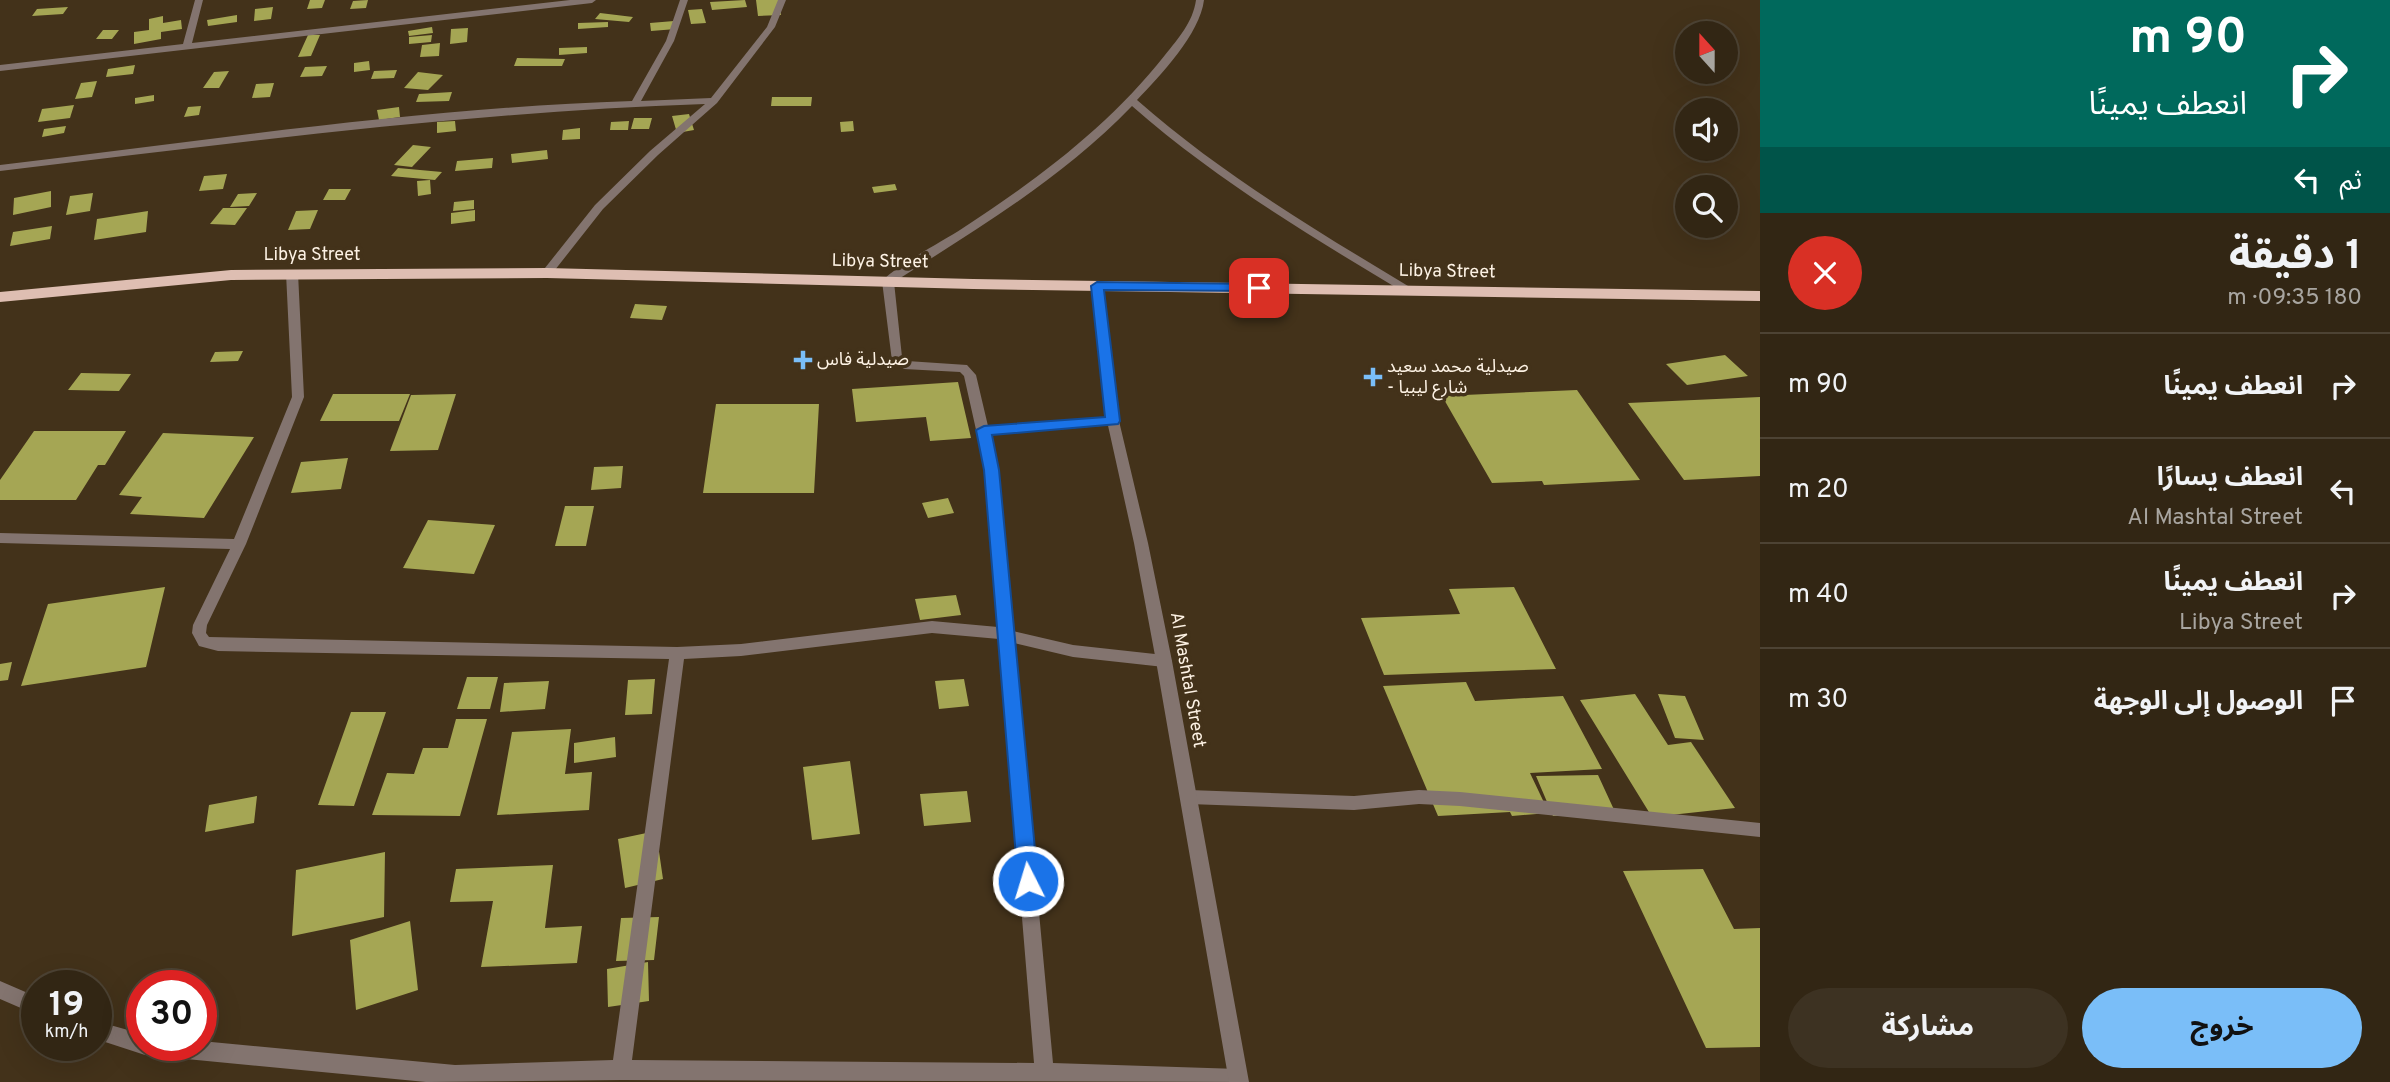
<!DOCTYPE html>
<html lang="ar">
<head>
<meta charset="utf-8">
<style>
	body { margin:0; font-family:Overpass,"Noto Sans Arabic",sans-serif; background:#3d3222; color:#f1f3f6; direction:rtl; height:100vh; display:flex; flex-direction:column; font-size:26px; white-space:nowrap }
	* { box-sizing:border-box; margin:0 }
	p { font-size:23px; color:#a8a5a0 }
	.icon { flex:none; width:38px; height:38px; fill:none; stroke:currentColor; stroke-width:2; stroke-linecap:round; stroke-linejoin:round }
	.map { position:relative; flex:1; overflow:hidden; direction:ltr }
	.drawer { display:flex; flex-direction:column; background:#322614; width:630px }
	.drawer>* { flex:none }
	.guide { background:#00695c; color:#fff; overflow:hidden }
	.needle { width:46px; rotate:339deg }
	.fabs { position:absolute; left:1675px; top:21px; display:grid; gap:14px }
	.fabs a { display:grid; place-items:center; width:63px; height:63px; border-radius:50%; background:#322614; box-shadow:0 7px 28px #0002,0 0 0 2px #4d4334; font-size:35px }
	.speed { position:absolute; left:21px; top:970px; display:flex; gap:14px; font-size:35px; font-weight:700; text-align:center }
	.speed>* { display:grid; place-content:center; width:91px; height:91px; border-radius:50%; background:#322614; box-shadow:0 7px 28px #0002,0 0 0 2px #4d4334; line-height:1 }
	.speed small { font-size:18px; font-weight:400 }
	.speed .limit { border:10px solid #d22; background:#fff; color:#111 }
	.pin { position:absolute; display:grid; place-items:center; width:60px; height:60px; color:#fff; margin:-30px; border-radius:14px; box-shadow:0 4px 10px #0006 }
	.me { position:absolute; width:77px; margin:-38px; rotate:355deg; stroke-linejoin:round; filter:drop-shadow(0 0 5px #0008) }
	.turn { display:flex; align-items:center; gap:24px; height:147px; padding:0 28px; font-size:32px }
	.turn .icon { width:91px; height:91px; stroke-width:2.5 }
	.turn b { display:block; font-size:49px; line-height:60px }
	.then { display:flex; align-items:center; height:66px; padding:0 28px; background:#0003; gap:14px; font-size:26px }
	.round { display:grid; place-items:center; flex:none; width:74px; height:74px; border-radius:37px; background:#3d3222 }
	.head { display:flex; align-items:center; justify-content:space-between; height:119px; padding:0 28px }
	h1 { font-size:42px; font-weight:700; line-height:52px }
	.button { display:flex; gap:14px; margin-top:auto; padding:14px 28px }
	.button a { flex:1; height:80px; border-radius:42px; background:#7abef8; color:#111; font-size:28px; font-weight:700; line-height:80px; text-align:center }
	.button a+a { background:#3d3222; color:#f1f3f6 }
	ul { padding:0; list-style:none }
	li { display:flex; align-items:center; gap:21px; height:105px; padding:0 28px; border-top:2px solid #4d4334 }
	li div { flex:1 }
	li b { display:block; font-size:26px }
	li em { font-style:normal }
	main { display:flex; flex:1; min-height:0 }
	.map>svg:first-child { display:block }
	.building { fill:#a5a654 }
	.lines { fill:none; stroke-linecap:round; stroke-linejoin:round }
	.minor { fill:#83746f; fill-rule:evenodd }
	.tertiary { fill:#83746f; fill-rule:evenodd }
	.trunk { fill:#debeb2; fill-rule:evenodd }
	.route { fill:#1a73e8; stroke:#114b97; stroke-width:2 }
	.poi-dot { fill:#7abef8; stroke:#43321a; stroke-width:2.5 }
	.labels { text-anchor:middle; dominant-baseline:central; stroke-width:7; stroke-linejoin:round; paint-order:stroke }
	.street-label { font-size:18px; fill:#fdf2e4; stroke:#43321a }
	.poi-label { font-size:18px; fill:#fdf2e4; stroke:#43321a; text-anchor:start }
</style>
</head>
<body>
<main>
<section class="drawer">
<div class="guide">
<div class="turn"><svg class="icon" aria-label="right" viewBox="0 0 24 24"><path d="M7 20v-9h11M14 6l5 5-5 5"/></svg><div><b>90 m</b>انعطف يمينًا</div></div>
<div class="then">ثم<svg class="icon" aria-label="left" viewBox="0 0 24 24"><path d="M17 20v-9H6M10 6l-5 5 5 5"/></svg></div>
</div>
<div class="head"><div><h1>1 دقيقة</h1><p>180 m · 09:35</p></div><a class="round" style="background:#d93025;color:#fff"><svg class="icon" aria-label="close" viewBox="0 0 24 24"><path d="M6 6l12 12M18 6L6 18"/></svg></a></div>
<ul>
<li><svg class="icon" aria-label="right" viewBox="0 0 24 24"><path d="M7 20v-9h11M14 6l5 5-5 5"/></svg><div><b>انعطف يمينًا</b></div><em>90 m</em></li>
<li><svg class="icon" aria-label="left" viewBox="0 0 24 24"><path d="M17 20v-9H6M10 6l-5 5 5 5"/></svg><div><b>انعطف يسارًا</b><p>Al Mashtal Street</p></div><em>20 m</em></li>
<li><svg class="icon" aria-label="right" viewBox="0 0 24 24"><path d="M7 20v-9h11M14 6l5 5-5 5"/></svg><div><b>انعطف يمينًا</b><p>Libya Street</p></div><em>40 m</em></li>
<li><svg class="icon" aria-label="arrive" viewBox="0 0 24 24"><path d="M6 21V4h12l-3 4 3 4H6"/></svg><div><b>الوصول إلى الوجهة</b></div><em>30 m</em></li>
</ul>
<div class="button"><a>خروج</a><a>مشاركة</a></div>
</section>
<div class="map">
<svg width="1760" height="1082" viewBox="0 0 1760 1082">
	<rect width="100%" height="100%" fill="#43321a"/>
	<path class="building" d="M310 0H325L322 8 307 9Z
		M368 0 366 8 350 9 353 1Z
		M745 0 747 7 712 10 710 2Z
		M756 0H779L781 15 758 16Z
		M68 7 63 14 32 16 37 9Z
		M273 7 271 19 254 21 255 9Z
		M702 9 706 23 691 24 688 10Z
		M600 13 633 17 629 22 595 19Z
		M237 15V22L208 26 207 20Z
		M163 16V23L181 20 182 29 161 32V39L134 44V32L149 30V19Z
		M674 21 676 29 651 31 650 23Z
		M608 22V27L578 29V23Z
		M432 27 433 33 409 36 408 31Z
		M468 28 467 42 450 44 451 29Z
		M103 30H119L112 39H96Z
		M308 35H320L311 56 298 57Z
		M432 35 431 42 409 44V37Z
		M440 43 439 56 420 57 422 45Z
		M587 47V53L559 55V48Z
		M517 58 565 59 562 66H514Z
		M369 61 370 70 354 72V63Z
		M135 65 133 74 106 77 108 69Z
		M327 66 322 76 300 77 305 67Z
		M397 70 394 78 371 79 374 71Z
		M229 71 219 88H203L214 72Z
		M418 72 443 75 428 90 404 88Z
		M97 81 92 97 75 99 81 83Z
		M274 83 270 97 252 98 256 84Z
		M452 92 449 101 416 102 419 94Z
		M154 95V101L135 104V98Z
		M772 97H812L811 106H771Z
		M74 105 70 118 38 122 42 109Z
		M201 106 199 115 184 117 188 107Z
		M399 107 400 117 379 120 377 110Z
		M689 114 694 130 677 133 672 116Z
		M634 118H652L649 129H631Z
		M455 121 456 131 437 133V122Z
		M629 121 628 130H610L611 122Z
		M853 121 854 131 841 132 840 122Z
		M66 126 64 133 42 137 44 129Z
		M580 128V139L562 140 563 130Z
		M413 145 431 147 412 167 394 165Z
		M547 150 548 159 512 163 511 154Z
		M493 158 492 168 455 171 457 161Z
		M398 168 442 172 435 180 391 176Z
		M227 174 223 189 199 191 204 176Z
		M430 180 431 194 418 196 417 181Z
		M895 184 897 190 874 193 872 187Z
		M329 189H351L345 200H323Z
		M51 191V207L13 215 14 198Z
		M93 193 90 211 66 215 70 196Z
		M257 193 249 206 230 207 238 194Z
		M474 200V209L453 211 454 202Z
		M223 208H247L235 225 210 224Z
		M318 210 310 229 288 230 296 211Z
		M475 210V221L451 224V213Z
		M148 211 146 232 94 240 97 219Z
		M52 226 50 239 10 246 13 232Z
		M635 304 667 306 662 320 630 318Z
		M243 351 238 361 210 362 215 352Z
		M1725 355 1748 376 1687 385 1666 364Z
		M81 373 131 374 119 391 68 390Z
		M958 382 971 438 930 441 926 417 856 422 852 389Z
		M1577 390 1640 480 1544 485 1542 481 1492 483 1442 396Z
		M333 394H410L399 421H320Z
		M456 394 438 450 390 451 411 395Z
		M1760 397V476L1684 480 1628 403Z
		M716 404H819L814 493H703Z
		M34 431H126L105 465H98L76 500H0V480Z
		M163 433 254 437 204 518 130 514 142 497 119 495Z
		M348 458 341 489 291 493 301 462Z
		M623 466 621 488 591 490 594 467Z
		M948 498 954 513 928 518 922 503Z
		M565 506H594L586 546H555Z
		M428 520 495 525 474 574 403 568Z
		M165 587 146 667 21 686 48 604Z
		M1514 587 1556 669 1384 675 1361 618 1460 614 1449 589Z
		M956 595 961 615 920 620 915 599Z
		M12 662 8 680 0 681V664Z
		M467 677H498L490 709H457Z
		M655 679 652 714 625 715 628 680Z
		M964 679 969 706 939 709 935 681Z
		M549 681 545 709 500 712 504 683Z
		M1466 682 1475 701 1563 696 1602 769 1530 773 1549 813 1512 816 1510 812 1438 816 1383 686Z
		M1635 694 1668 745 1691 742 1735 808 1652 817 1580 700Z
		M1658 694 1685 696 1704 740 1675 738Z
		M351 712H386L354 806 318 805Z
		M456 719H487L460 816 372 815 387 773 414 774 423 748H448Z
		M571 729 565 774 592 772 589 810 497 815 512 732Z
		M615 737 616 757 574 763V743Z
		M850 761 860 834 812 840 803 767Z
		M1598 775 1616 814 1553 816 1536 776Z
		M967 791 971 822 924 826 920 794Z
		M257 796 254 823 205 832 209 805Z
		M656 831 663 879 625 888 618 839Z
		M385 852 384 917 292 936 296 870Z
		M553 865 545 928 582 926 577 963 481 967 493 901 450 902 456 869Z
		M1703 869 1734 929 1760 928V1047L1706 1048 1623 871Z
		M659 917 654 960 616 961 621 918Z
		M410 921 418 990 356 1010 350 940Z
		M648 962 649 1001 608 1007 607 969Z"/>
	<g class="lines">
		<path class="minor" d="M195 0H203L192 43 570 0H596L592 3 0 71V65L183 44Z
			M680 0H688L674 41 641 101 711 98 767 27 778 0H786L775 27 717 103 658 155 603 209 551 275H543L541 273 595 205 650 151 705 104C469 112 235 143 0 171V165C210 140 421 108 632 101L666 41Z
			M1196 0H1204C1200 34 1160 76 1137 100 1221 174 1317 231 1413 289V293H1405C1310 236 1215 179 1132 106 1063 178 977 229 894 282L902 357 907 361 967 365 976 375 988 426 1113 417 1119 421 1113 425 990 435 999 470 1013 631 1073 645 1164 655 1169 657 1172 661 1169 665 1164 667 1073 657 1014 643 1053 1063 1239 1069 1246 1072 1248 1082 621 1080 426 1082 145 1055 96 1039V1021L142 1034V1045H201V1041L455 1065 613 1060 669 659 218 651 199 646 192 633 193 625 230 549 0 543V533L234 539 292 397 286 273 292 270 298 273 304 397 246 544 207 625 206 633 209 637 677 647 741 644 932 621 998 627 985 470 964 376 960 372 904 369 892 361 882 281C900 263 940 243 963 228 1038 179 1109 126 1165 55 1178 39 1193 22 1196 0ZM932 633 999 639 1034 1063 632 1060 684 659 741 656Z
			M1189 790 1354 796 1419 790 1460 792 1760 823V837L1460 806 1419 804 1354 810 1189 804 1183 802 1181 797 1183 792Z
			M0 981 37 997V1015L0 999Z"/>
		<path class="tertiary" d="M1097 283 1103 286 1119 421 1148 543 1172 661 1249 1082H1229L1156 661 1134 543 1107 421 1091 286Z"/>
		<path class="trunk" d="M547 268 973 279 1760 291V301L973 289 547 278 231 280 0 302V292L231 270Z"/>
	</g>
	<path class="route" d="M1097 282 1259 284 1266 288 1259 291 1104 290 1120 421 1118 424 992 435 999 470 1038 881 1035 888 1028 890 1021 888 1018 881 984 470 976 430 984 426 1105 417 1091 286Z"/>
	<g class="poi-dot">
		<path d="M799.5 349.5h7v7h7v7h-7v7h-7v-7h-7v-7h7z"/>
		<path d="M1369.5 366.5h7v7h7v7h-7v7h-7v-7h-7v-7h7z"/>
	</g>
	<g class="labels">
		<g class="street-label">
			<text x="312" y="255">Libya Street</text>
			<text transform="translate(880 262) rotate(1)">Libya Street</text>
			<text transform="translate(1447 272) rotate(1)">Libya Street</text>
			<text transform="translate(1187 680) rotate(80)">Al Mashtal Street</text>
		</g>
		<g class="poi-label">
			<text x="817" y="360">صيدلية فاس</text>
			<text x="1387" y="367">صيدلية محمد سعيد<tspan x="1387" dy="21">- شارع ليبيا</tspan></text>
		</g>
	</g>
</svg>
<div class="fabs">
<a><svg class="needle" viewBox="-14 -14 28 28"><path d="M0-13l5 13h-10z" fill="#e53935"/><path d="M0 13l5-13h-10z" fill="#a8a5a0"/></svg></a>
<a><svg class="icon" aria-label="sound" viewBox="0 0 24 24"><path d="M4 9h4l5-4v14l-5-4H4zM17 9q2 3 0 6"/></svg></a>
<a><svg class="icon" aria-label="search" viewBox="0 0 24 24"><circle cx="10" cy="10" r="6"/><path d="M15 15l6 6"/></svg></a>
</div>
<div class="speed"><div>19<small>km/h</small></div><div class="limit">30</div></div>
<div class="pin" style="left:1259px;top:288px;background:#d93025"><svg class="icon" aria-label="arrive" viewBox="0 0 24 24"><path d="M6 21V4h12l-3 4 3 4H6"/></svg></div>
<svg class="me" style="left:1028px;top:881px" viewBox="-20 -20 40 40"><circle r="17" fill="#1a73e8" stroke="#fff" stroke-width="3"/><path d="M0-11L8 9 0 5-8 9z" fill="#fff"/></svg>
</div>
</main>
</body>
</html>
